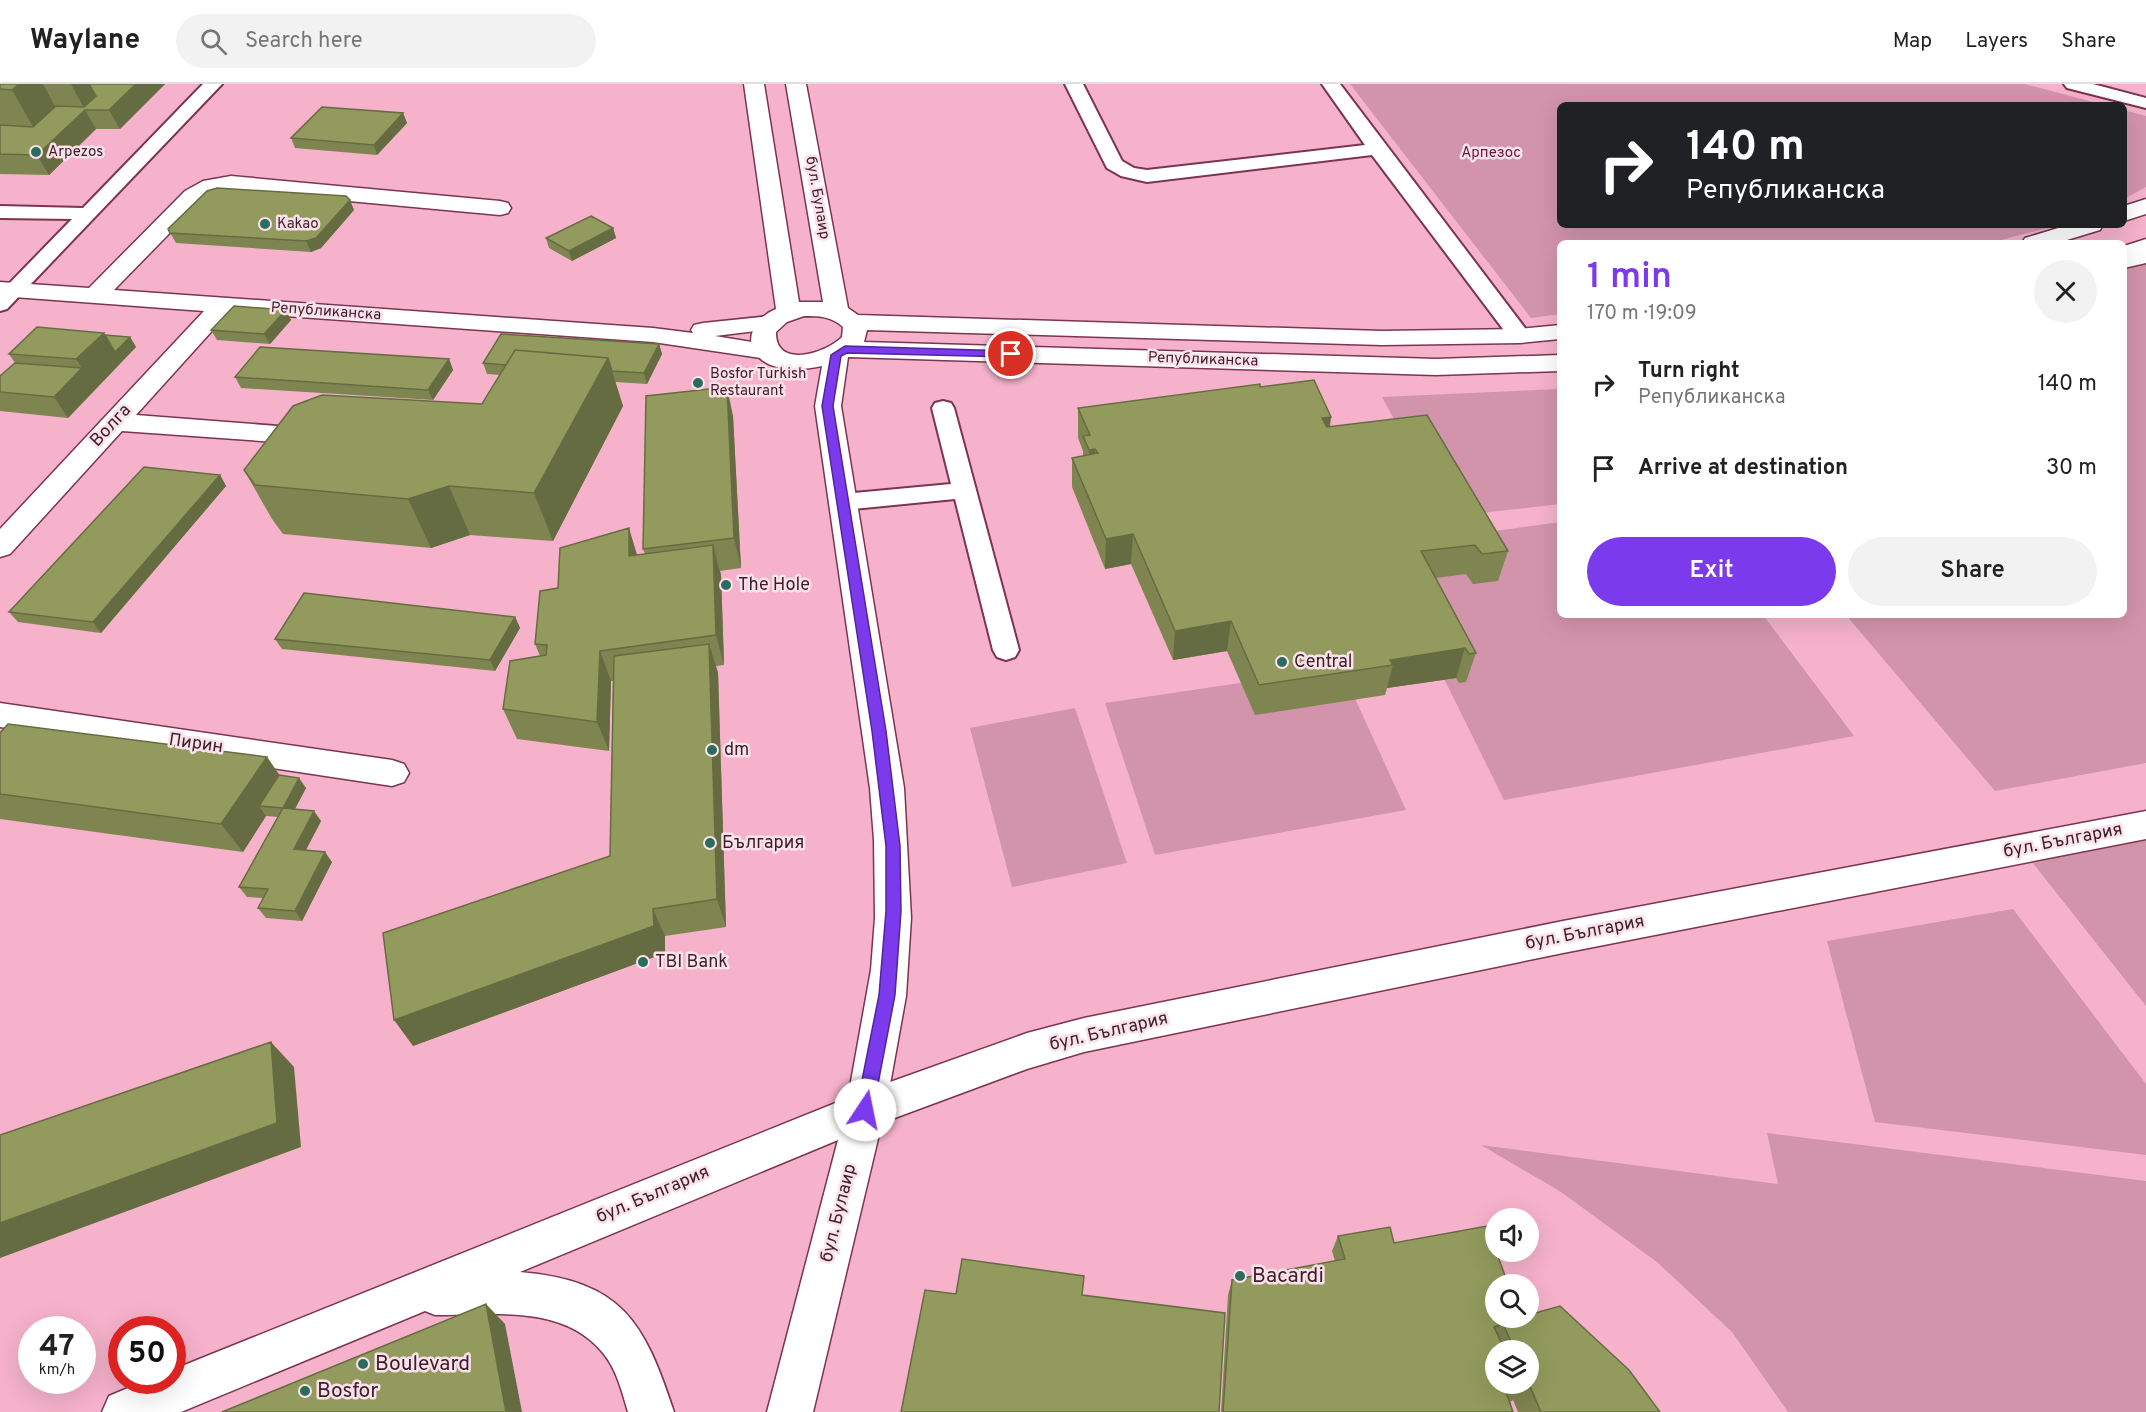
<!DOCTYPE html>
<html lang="en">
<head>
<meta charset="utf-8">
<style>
	body { margin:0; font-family:Overpass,sans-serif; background:#f2f2f2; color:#222; height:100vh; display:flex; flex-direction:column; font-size:22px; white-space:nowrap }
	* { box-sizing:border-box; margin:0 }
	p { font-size:20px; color:#767676 }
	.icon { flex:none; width:33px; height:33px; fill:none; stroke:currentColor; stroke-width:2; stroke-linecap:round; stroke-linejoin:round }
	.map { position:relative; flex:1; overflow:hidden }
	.sheet { position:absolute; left:1557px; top:156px; width:570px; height:378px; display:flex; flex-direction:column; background:#fff; border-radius:9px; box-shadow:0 6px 24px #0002 }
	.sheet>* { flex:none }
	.hud { position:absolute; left:1557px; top:18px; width:570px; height:126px; border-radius:9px; box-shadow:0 6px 24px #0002; background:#202124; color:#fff; overflow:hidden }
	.fabs { position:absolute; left:1485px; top:1124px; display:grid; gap:12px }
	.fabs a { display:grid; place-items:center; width:54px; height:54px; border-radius:50%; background:#fff; box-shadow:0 6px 24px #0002; font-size:30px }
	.speed { position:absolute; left:18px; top:1232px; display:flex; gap:12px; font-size:30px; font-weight:700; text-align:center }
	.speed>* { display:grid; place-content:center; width:78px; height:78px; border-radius:50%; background:#fff; box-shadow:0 6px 24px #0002; line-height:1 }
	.speed small { font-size:15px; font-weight:400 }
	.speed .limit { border:9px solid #d22; background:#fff; color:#111 }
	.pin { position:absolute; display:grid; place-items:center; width:51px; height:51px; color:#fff; margin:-26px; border:3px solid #fff; border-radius:50%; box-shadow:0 2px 6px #0007 }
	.me { position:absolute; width:66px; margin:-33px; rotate:11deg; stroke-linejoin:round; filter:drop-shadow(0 0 4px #0008) }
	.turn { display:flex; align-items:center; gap:21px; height:126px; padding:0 30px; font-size:27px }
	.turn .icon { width:78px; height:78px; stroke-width:2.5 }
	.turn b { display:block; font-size:42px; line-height:51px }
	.round { display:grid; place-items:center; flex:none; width:63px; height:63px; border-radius:32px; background:#f2f2f2 }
	.headline { display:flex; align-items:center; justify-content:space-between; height:102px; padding:0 30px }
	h1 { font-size:36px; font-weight:600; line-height:45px; color:#7c3aed }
	.action { display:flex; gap:12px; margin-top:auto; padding:12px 30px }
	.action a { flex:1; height:69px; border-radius:36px; background:#7c3aed; color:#fff; font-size:24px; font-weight:600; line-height:69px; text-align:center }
	.action a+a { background:#f2f2f2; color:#222 }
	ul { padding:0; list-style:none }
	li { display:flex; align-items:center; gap:18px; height:84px; padding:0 30px }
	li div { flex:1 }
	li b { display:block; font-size:22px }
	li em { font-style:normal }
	header { display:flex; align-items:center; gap:36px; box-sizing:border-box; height:84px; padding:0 30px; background:#fff; border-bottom:2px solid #e0e0e0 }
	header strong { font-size:28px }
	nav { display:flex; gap:33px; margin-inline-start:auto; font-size:21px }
	.search { width:420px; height:54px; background:#f2f2f2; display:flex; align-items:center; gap:15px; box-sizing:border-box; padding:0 21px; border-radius:33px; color:#767676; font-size:22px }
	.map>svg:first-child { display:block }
	.green { fill:#d294ab }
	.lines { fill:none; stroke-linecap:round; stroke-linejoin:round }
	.lane-casing { stroke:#7b3452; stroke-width:4 }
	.street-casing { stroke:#7b3452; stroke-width:3 }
	.secondary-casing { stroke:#7b3452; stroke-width:3 }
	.lane { fill:#fff; fill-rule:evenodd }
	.street { fill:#fff; fill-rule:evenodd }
	.secondary { fill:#fff; fill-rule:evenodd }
	.wall { fill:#7e8550; fill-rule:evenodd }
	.shaded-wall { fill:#666c41 }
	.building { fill:#929b5d; stroke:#666c41; stroke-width:1.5 }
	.route { fill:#7c3aed; stroke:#51269a; stroke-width:1.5 }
	.poi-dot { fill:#2a6d5e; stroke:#fbe1ea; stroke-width:2 }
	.labels { text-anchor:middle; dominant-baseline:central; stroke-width:5; stroke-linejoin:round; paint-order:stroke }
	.far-poi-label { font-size:15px; fill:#3d1e2a; stroke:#fbe1ea; text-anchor:start }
	.far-park-label { font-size:15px; fill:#661a3e; stroke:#fbe1ea }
	.far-street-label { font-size:15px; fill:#3d1e2a; stroke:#fbe1ea }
	.street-label { font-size:18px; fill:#3d1e2a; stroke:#fbe1ea }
	.poi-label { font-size:18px; fill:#3d1e2a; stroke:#fbe1ea; text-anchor:start }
	.near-poi-label { font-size:21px; fill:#3d1e2a; stroke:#fbe1ea; text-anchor:start }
</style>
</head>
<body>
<header>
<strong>Waylane</strong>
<div class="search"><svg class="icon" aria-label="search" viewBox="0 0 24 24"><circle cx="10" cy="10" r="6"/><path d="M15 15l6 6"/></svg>Search here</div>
<nav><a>Map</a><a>Layers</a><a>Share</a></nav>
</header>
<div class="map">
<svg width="2146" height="1328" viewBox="0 0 2146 1328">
	<rect width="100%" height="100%" fill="#f5b2ca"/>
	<path class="green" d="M1350 0H2025L2104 21H1560V141H2060L1989 159H1560V230L1531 234Z
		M2124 26 2146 32V103L2124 115Z
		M2146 174V679L1995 707 1846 531H2124V180Z
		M1560 305V420L1447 433 1382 313Z
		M1560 438V531H1763L1854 652 1504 716 1379 463Z
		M1341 584 1406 726 1155 771 1105 619Z
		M1075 624 1127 779 1012 803 970 644Z
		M2146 748V922L2024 768Z
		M2013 825 2146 1000V1071L1875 1038 1827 857Z
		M1767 1049 2146 1097V1328H1788L1732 1248 1657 1178 1561 1108 1481 1061 1778 1100Z"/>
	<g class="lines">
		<defs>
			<path id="lane" d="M203 0H222L7 225 0 227V209L72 135 0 134V122L83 124Z
				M1065 0H1083L1122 77 1134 84 1147 86 1365 61 1322 0H1340L1531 252 1528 257H1512L1372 71 1147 98 1121 92 1107 84Z
				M2064 0H2093L2146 14V24L2067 4Z
				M943 317 951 319 954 324 1019 566 1015 573 1006 576 997 573 993 566 955 415 843 426 834 424 831 418 834 412 843 410 951 400 932 324 935 319Z"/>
			<path id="street" d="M231 92 500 117 508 119 511 124 508 129 500 131 231 106 217 108 201 117 114 206 653 244 693 249 691 246 694 241 703 239 770 232 779 234 782 239 779 244 715 252 776 262 780 267 776 272 767 275 653 258 229 228 136 331 317 345 326 347 330 353 326 359 317 361 122 347 10 470 0 473V445L204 227 0 212V198L89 204 185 107 203 97Z
				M2146 165V179L2124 184V170Z
				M0 619 392 676 404 680 409 689 404 698 392 702 0 643Z
				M2146 727V755L1563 869 1084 968 1027 985 865 1045 851 1039 845 1026 851 1013 865 1007 1027 949 1084 934 1563 837Z"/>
			<path id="secondary" d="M744 0H764L799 218H823L786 0H806L848 224 858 231 1382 247 1520 245 1560 241V255L1520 259 1382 261 867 246 864 258 1436 275 1560 271V287L1436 291 848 273 841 322 904 704 911 834 906 912 887 1017 813 1328H767L838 1056 520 1188C622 1197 644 1237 674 1328H628C622 1308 617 1286 603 1269 563 1220 492 1231 435 1231L425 1227 181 1328H102L109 1312 147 1296H172V1286L848 1014 871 886 875 834 874 756 870 704 815 322 822 282C804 286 777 288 762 276 740 259 755 233 776 225ZM804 232C819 232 831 232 843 243L842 253C825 270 775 285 776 248L787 238Z
				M2146 115V130L2124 137V122Z
				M2068 141H2103L2100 146 2057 159H2022L2025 154Z
				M2146 155V170L2124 177V162Z"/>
		</defs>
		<use href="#lane" class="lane-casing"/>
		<use href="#street" class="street-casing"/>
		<use href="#secondary" class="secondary-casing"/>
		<use href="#lane" class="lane"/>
		<use href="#street" class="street"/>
		<use href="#secondary" class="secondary"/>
	</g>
	<path class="wall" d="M0 0H165L120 45H96L49 91 0 90Z
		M403 29 407 39 377 71 295 64 291 54Z
		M354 126 321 164 311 168 176 159 168 145Z
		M613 144 616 154 572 177 549 164 546 154Z
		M286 226 291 236 270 260 217 256 211 246Z
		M104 249 105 251 130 253 136 263 68 334 0 327V292L15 279 9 270Z
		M659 260 662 270 647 300 615 298 623 322 553 457 470 451 431 464 283 450 272 435 244 386 482 320 500 291 487 290 483 279Z
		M449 275 453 286 433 316 241 304 235 293Z
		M1260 303 1331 333 1330 343 1508 467 1498 497 1473 500 1466 490 1436 494 1476 569 1466 598 1459 599 1456 594 1387 604 1385 611 1255 631 1227 567 1173 576 1131 480 1105 485 1072 403V374L1083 372V367L1078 354V324Z
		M733 332 741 484 720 487 721 491 724 581 716 582 718 589 726 843 665 852V869L413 962 610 772 613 597H611L609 667 517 655 503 625 540 572 535 560 558 504 637 471 645 470 643 465Z
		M220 391 226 402 101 549 18 538 9 528Z
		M515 533 520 544 495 587 282 565 275 555Z
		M0 649 267 673 279 691 306 704 295 725 321 737 306 766 332 778 302 837 266 834 258 824 264 814 247 813 239 803 278 733 266 732 243 768 0 735Z
		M1338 1152 1394 1159 1496 1233 1660 1328H1518L1513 1316 1510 1318 1513 1328H1221L1228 1211 1232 1196 1335 1177 1332 1167ZM1496 1266H1528V1299H1496Z"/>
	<path class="shaded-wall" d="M19 0H43L66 42 44 62 12 6Z
		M71 0H89L103 26H85L96 45 49 91 37 71 85 26Z
		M136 0H165L120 45 109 26Z
		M403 29 407 39 377 71 374 61Z
		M350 116 354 126 321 164 311 168 306 157Z
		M613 144 616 154 572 177 569 167Z
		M286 226 291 236 270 260 264 250Z
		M104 249 115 268 130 253 136 263 68 334 54 313 82 284 76 275Z
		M659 260 662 270 647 300 644 289Z
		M608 274 623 322 553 457 534 409Z
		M449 275 453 286 433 316 428 306Z
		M727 303 733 332 741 484 734 454Z
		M1331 333 1326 362 1322 334Z
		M1095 365V395L1088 396 1089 366Z
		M220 391 226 402 101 549 93 538Z
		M449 402 470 451 431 464 408 415Z
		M629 444 638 474 629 472Z
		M1133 450 1131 480 1105 485 1106 455Z
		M713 461 721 491 724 581 716 551Z
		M515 533 520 544 495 587 490 576Z
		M1231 537 1227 567 1173 576 1175 547Z
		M709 560 718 589 726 843 717 815Z
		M1465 564 1456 594 1387 604 1393 581 1390 576Z
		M600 567 611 597 609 667 597 638Z
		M267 673 287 702 259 722 266 732 243 768 221 740Z
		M299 694 306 704 290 734 283 724Z
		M314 727 321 737 301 775 294 765Z
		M325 768 332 778 302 837 295 827Z
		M653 825 665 852V869L413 962 394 936Z
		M271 958 294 983 301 1063 0 1174V1139Z
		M486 1220 505 1240 522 1328H506Z"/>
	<path class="building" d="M0 0H19L12 6 0 5Z
		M89 0H136L109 26H85L37 71 0 70V41L33 43 56 22 84 23 96 12Z
		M322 23 403 29 374 61 291 54Z
		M217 104 346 112 350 116 316 154 306 157 170 149 168 145 207 107Z
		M591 132 613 144 569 167 546 154Z
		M234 222 286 226 264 250 211 246Z
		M37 243 104 249 76 275 9 270Z
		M501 250 659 260 644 289 612 287 608 274 515 266 506 281 483 279Z
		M105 251 130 253 115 268Z
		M260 263 449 275 428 306 235 293Z
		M515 266 608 274 534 409 449 402 408 415 255 401 244 386 293 322 322 311 482 320Z
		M15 279 82 284 54 313 0 308V292Z
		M1314 296 1331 333 1322 334 1327 343 1427 331 1508 467 1482 470 1475 461 1421 467 1476 569 1469 570 1465 564 1390 576 1393 581 1259 601 1231 537 1175 547 1133 450 1106 455 1072 374 1098 369 1095 365 1089 366 1083 352 1090 351 1078 324 1260 300V303Z
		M727 303 734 454 643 465 646 312Z
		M144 383 220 391 93 538 9 528Z
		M629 444V472L713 461 716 551 600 567 597 638 503 625 510 577 546 571 547 561 535 560 540 507 558 504 560 464Z
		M304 509 515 533 490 576 275 555Z
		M709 560 717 815 653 825 654 842 394 936 383 849 610 772 614 572Z
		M8 640 267 673 221 740 0 710V649Z
		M279 691 299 694 283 724 259 722Z
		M283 724 314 727 294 765 325 768 295 827 258 824 268 805 239 803Z
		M271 958 277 1039 0 1139V1051Z
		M1487 1142 1508 1200H1496V1233H1520L1502 1238 1500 1241 1494 1243 1505 1266H1496V1299H1519L1522 1305 1506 1308 1513 1328H1223L1232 1196 1345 1175 1338 1152 1390 1143 1394 1159Z
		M962 1175 1084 1192 1082 1211 1225 1229 1219 1328H901L925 1206 956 1210Z
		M486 1220 506 1328H222Z
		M1560 1222 1629 1286 1660 1328H1541L1528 1298V1266H1515L1502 1238 1520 1233H1528V1231Z"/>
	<path class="route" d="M845 262 1011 267 1016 270 1011 273 847 269 841 272 833 322 886 647 900 762 901 827 895 911 873 1026 870 1031 865 1034 859 1031 856 1026 879 911 886 827V762L872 647 822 322 831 271Z"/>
	<g class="poi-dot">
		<circle cx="36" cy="68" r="6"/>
		<circle cx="265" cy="140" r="6"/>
		<circle cx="698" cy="299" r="6"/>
		<circle cx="726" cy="501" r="6"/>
		<circle cx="1282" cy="578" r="6"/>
		<circle cx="712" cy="666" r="6"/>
		<circle cx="710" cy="759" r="6"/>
		<circle cx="643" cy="878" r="6"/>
		<circle cx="1240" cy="1192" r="6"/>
		<circle cx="363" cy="1280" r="6"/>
		<circle cx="305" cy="1307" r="6"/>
	</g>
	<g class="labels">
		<g class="far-poi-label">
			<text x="48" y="68">Arpezos</text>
			<text x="277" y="140">Kakao</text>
			<text x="710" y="290">Bosfor Turkish<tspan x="710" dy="17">Restaurant</tspan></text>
		</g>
		<g class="far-park-label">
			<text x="1491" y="69">Арпезос</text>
		</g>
		<g class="far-street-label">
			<text transform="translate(817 114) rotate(80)">бул. Булаир</text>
			<text transform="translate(326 228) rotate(4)">Републиканска</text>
			<text transform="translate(1203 276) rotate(2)">Републиканска</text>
		</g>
		<g class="street-label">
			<text transform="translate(111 342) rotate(-47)">Волга</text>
			<text transform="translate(196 660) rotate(8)">Пирин</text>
			<text transform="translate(2063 757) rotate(-11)">бул. България</text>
			<text transform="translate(1585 849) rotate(-11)">бул. България</text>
			<text transform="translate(1109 948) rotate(-13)">бул. България</text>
			<text transform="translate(653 1111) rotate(-23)">бул. България</text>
			<text transform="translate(839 1129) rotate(-76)">бул. Булаир</text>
		</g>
		<g class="poi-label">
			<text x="738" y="501">The Hole</text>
			<text x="1294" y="578">Central</text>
			<text x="724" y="666">dm</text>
			<text x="722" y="759">България</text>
			<text x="655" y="878">TBI Bank</text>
		</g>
		<g class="near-poi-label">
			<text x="1252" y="1192">Bacardi</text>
			<text x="375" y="1280">Boulevard</text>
			<text x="317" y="1307">Bosfor</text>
		</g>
	</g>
</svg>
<div class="fabs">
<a><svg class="icon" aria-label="sound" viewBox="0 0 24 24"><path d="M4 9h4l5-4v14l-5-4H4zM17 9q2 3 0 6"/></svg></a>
<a><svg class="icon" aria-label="search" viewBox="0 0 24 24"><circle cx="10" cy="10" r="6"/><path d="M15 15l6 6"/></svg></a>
<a><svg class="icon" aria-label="layers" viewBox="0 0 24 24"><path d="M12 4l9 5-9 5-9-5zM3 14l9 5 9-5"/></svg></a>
</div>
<div class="speed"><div>47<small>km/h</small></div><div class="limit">50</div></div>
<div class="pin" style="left:1011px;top:270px;background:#d93025"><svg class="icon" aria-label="arrive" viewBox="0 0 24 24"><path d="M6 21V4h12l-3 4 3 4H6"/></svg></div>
<svg class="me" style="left:865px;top:1026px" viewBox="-20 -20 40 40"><circle r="19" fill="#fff"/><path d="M0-13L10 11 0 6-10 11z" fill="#7c3aed"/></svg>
<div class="hud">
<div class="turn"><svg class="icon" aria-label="right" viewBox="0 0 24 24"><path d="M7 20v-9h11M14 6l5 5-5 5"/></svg><div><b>140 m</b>Републиканска</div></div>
</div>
<section class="sheet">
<div class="headline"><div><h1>1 min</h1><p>170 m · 19:09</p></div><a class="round"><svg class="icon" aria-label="close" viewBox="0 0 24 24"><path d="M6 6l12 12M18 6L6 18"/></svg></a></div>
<ul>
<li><svg class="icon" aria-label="right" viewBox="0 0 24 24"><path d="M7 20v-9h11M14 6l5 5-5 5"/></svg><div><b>Turn right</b><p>Републиканска</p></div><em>140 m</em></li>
<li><svg class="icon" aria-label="arrive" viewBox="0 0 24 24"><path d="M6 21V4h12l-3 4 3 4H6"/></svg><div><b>Arrive at destination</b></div><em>30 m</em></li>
</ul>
<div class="action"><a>Exit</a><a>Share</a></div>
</section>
</div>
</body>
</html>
